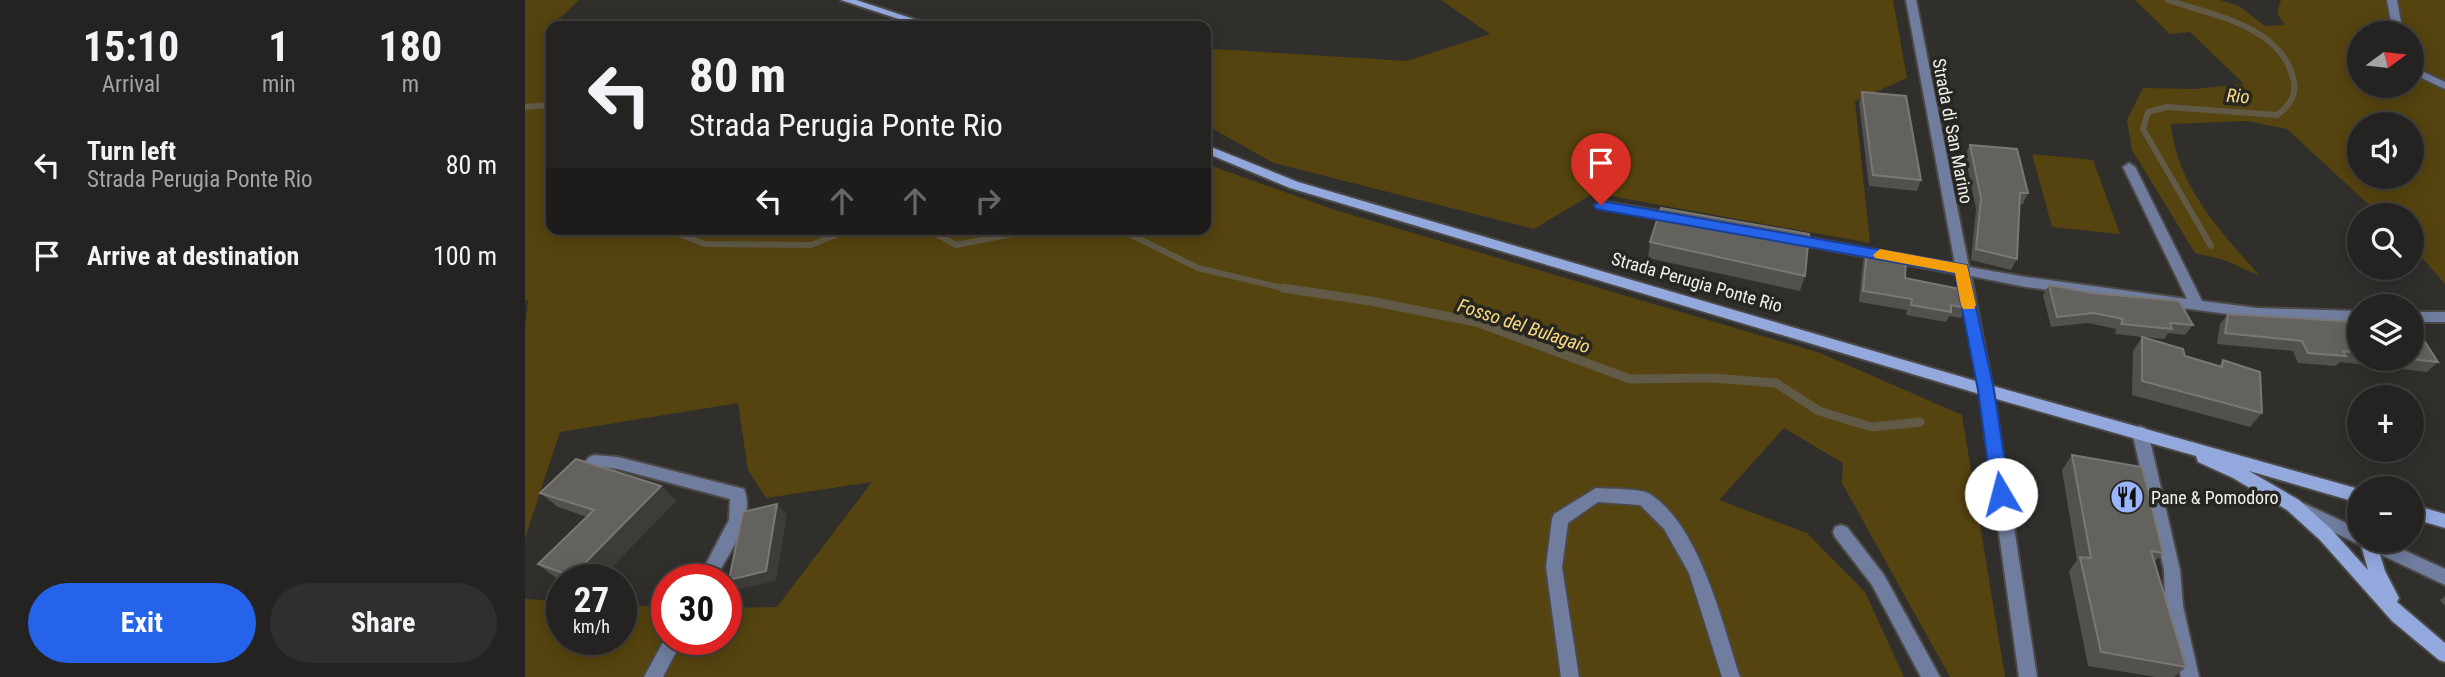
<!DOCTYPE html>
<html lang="en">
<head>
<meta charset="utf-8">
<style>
	body { margin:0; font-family:"Roboto Condensed",sans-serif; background:#312f2e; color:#f1f3f6; height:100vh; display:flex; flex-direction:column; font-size:26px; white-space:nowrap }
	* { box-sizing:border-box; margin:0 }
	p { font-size:23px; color:#a3a4a5 }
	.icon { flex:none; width:38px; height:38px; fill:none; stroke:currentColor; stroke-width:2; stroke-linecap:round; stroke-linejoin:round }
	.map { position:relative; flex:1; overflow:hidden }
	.side { display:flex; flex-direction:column; background:#252321; width:525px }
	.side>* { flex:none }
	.banner { position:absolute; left:21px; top:21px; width:665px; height:214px; border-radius:14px; box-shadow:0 4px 18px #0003,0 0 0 2px #42403f; background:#252321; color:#f1f3f6; overflow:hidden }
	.needle { width:46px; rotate:75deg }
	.controls { position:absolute; left:1822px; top:21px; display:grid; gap:14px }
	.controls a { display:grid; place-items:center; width:77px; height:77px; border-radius:50%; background:#252321; box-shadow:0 4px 18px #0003,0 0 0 2px #42403f; font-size:35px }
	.speed { position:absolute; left:21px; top:564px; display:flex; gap:14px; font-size:35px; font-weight:700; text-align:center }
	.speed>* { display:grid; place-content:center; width:91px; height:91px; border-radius:50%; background:#252321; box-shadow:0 4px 18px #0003,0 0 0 2px #42403f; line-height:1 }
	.speed small { font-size:18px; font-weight:400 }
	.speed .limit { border:10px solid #d22; background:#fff; color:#111 }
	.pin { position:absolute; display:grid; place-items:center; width:60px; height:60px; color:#fff; margin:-72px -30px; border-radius:50% 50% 50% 0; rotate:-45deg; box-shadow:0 0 7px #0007 }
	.pin .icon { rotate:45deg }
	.me { position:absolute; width:77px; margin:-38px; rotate:352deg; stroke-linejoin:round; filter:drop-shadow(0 0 5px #0008) }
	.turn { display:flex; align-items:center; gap:24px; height:147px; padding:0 28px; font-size:32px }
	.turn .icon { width:91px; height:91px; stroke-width:2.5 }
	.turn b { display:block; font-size:49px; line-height:60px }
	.lanes { display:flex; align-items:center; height:66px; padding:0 28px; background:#0003; justify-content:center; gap:35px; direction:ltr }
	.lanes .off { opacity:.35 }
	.eta { display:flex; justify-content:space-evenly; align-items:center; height:119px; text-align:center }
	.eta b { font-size:42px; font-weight:700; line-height:49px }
	.action { display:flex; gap:14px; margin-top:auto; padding:14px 28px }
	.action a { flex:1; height:80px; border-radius:42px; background:#2563eb; color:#fff; font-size:28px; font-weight:700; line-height:80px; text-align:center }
	.action a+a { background:#312f2e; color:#f1f3f6 }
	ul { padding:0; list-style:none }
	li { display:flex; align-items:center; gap:21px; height:91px; padding:0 28px }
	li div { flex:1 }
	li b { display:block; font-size:26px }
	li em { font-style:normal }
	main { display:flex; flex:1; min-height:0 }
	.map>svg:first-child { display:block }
	.green { fill:#55440f; fill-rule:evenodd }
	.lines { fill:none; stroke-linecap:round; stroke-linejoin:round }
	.stream-far1 { stroke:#605a47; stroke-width:6 }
	.stream { stroke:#605a47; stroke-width:9 }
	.lane-casing { stroke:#4c4a47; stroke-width:4 }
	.street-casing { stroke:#4c4a47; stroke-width:4 }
	.secondary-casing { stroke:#4c4a47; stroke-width:4 }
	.lane { fill:#707d9e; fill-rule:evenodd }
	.street { fill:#707d9e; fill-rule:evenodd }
	.secondary { fill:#93a9de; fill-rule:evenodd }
	.wall { fill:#52514d }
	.shaded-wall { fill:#3e3c39 }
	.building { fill:#63625e; stroke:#797875; stroke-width:2 }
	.route { fill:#2563eb; stroke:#184099; stroke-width:2 }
	.slow { fill:#f59e0b }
	.labels { text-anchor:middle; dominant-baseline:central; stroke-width:7; stroke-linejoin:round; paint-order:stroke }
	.street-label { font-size:18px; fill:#f1f0ed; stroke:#272622 }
	.poi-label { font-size:18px; fill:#f1f0ed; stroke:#272622; text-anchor:start }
	.water-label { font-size:19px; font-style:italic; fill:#fbda7d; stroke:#272622 }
</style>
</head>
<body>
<main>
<section class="side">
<div class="eta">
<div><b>15:10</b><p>Arrival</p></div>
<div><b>1</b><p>min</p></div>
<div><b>180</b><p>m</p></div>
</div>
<ul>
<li><svg class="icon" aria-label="left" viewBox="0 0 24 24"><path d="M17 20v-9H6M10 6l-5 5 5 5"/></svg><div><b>Turn left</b><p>Strada Perugia Ponte Rio</p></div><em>80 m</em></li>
<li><svg class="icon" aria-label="arrive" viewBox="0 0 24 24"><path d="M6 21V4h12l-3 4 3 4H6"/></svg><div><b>Arrive at destination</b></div><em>100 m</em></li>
</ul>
<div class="action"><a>Exit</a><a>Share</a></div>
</section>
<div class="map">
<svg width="1920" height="677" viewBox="0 0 1920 677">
	<rect width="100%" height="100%" fill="#312f2c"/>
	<path class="green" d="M0 0H54L20 32 26 36V229H681V164L807 209 1295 353 1437 415 1480 677H1425L1317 483 1318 463 1259 428 1194 500 1282 533 1340 592 1379 677H0V599L37 601V639H96V605L142 607V639H201V608L252 607 347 482 241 498 223 470 213 403 35 432 0 538V327L3 301 0 300Z
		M916 0H1368L1382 78 1330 101 1345 243 1069 193 1009 229 749 163 681 125V51L689 49 882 61 965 34Z
		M1610 0H1695L1714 6 1740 26 1760 25 1752 14 1756 0H1920V284L1887 246 1886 215H1855L1762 129 1722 121 1646 124C1652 186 1695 231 1735 276L1699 260 1670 253 1607 150 1602 120 1618 88 1669 89 1719 84 1665 32 1645 34ZM1834 33H1886V86H1834ZM1834 124H1886V177H1834Z
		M1507 154 1568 160 1595 234 1527 227Z"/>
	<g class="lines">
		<path class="stream-far1" d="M1643 0C1687 15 1756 26 1768 78 1773 95 1765 105 1752 115L1642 107 1623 112 1618 129 1686 246
			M0 107 26 105
			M140 229 180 244 286 245 326 229
			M402 229 431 245 514 229
			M594 229 673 268 766 290"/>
		<path class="stream" d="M758 288 845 301 951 322 1105 379 1187 378 1251 383 1294 411 1347 427 1395 422"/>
		<defs>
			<path id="lane" d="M1615 426 1620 428 1623 432 1655 570 1658 606 1674 677H1656L1640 606 1639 570 1607 432 1610 428Z
				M69 455 93 457 219 489C231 518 203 555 190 579H173L204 520 205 499 93 469 64 465 61 461 64 457Z
				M1776 502 1834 529V541H1859L1920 569V585L1770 514 1768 509 1770 504Z
				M1316 525 1322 527 1359 575 1415 677H1396L1347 585 1310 537 1308 532 1310 527Z
				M142 635V639H158L138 677H119Z"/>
			<path id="street" d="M1381 0H1391L1444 267 1501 277 1662 299 1598 167 1604 163 1610 167 1677 301 1732 308 1834 311V321L1732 318 1501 287 1446 276 1468 390 1512 677H1494L1454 390 1432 274 1267 243 1261 239 1267 235 1430 264Z
				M1862 0H1872L1878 33H1868Z
				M1886 66 1920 82V89L1886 73Z
				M1076 201 1151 214 1157 218 1151 222 1072 208 1070 205Z
				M1886 312H1920V322H1886Z
				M1071 488C1084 489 1115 488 1125 494 1175 526 1197 623 1215 677H1197L1164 573 1139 529 1115 505 1073 502 1043 523 1037 567 1054 677H1036L1021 567 1027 519 1029 514Z"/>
			<path id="secondary" d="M316 0H331L410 26H395Z
				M681 145 773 182 1461 384 1834 489V503L1724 471 1774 500 1807 530 1843 570 1835 541H1851L1860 571 1874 598 1872 602 1920 643V662L1914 660 1867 621 1795 540 1762 510 1708 478 1673 462 1671 456 1461 396 765 188 681 153Z
				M1886 504 1920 514V528L1886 518Z"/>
		</defs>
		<use href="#lane" class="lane-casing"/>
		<use href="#street" class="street-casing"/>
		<use href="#secondary" class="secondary-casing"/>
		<use href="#lane" class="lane"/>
		<use href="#street" class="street"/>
		<use href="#secondary" class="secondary"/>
	</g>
	<path class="wall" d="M1337 92 1396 180 1392 191 1344 186 1334 103Z
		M1445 145 1503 193 1498 204H1494L1492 259 1486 270 1446 260 1451 209 1440 155Z
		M1125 242 1280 276 1275 291 1123 258Z
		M1342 250 1380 278 1441 308 1436 318 1424 316 1421 322 1381 315 1382 310 1334 302 1338 261Z
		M1524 285 1668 325 1660 335 1643 333 1639 339 1618 337 1660 356 1694 366 1698 360 1737 413 1725 427 1607 395 1608 351 1617 337 1590 334 1591 329 1563 323 1526 327 1518 295Z
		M1703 314 1834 322V359H1886L1913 362 1902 372 1815 362 1811 366 1773 363 1768 351 1692 344 1695 324Z
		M1547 455 1638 553 1629 562 1661 667 1649 677H1631L1563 666 1544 571 1552 560 1537 470Z
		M136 486 151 501 75 579H37V580L31 578 13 564 62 517 33 507 15 493Z
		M1920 596V606L1915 600Z"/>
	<path class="shaded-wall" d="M136 486 151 501 75 579H51L47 576Z
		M252 504 262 515 251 581 215 589 204 580Z"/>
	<path class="building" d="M1337 92 1381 96 1396 180 1348 175Z
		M1445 145 1492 149 1503 193H1495L1492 259 1451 249 1456 198Z
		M1136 208 1284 234 1280 276 1125 242Z
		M1342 250 1381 259 1380 278 1440 290 1442 303 1441 308 1426 305V312L1386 305 1387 299 1338 291Z
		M1524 285 1567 293 1654 301 1668 325 1645 323 1647 329 1596 324 1598 319 1569 313 1532 317Z
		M1703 314 1834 322V353L1818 351 1821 356 1783 353 1777 341 1700 333Z
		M1886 325H1889L1913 362 1886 359Z
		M1617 337 1658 349 1660 356 1697 367 1698 360 1735 372 1737 413 1617 381Z
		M1547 455 1617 467 1638 553 1626 551 1661 667 1576 652 1555 557 1566 558Z
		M51 459 136 486 47 576 13 564 69 510 15 493Z
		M252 504 241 571 204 580 218 512Z"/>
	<path class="route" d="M1076 201 1442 265 1469 390 1485 494 1483 500 1476 502 1470 500 1467 494 1453 390 1430 273 1071 209 1069 205Z"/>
	<path class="slow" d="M1355 249 1442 265 1451 305 1449 309H1438L1436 305 1430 273 1350 258 1348 255Z"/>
	<defs>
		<symbol id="restaurant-disc" viewBox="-11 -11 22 22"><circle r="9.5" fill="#98b5fd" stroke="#272622"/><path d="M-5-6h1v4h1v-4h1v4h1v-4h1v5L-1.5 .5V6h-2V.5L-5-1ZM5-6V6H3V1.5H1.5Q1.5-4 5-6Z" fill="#111"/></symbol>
	</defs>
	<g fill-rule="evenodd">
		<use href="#restaurant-disc" x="1583" y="478" width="38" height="38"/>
	</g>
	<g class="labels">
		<g class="street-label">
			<text transform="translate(1428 131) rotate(79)">Strada di San Marino</text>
			<text transform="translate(1172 282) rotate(16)">Strada Perugia Ponte Rio</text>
		</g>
		<g class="poi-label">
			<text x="1626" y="497">Pane &amp; Pomodoro</text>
		</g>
		<g class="water-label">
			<text transform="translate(1713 96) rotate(4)">Rio</text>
			<text transform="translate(999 326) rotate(18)">Fosso del Bulagaio</text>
		</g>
	</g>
</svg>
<div class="controls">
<a><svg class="needle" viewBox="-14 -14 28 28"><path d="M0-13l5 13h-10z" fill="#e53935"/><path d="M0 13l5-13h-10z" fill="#a3a4a5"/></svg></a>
<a><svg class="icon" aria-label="sound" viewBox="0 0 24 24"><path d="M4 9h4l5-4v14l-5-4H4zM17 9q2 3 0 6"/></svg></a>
<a><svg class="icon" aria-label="search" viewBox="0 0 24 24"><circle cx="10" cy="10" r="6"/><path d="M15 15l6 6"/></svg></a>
<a><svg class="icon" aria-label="layers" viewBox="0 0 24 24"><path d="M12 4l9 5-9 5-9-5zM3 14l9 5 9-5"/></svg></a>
<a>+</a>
<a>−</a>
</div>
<div class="speed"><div>27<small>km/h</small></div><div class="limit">30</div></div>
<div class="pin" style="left:1076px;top:205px;background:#d93025"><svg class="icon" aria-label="arrive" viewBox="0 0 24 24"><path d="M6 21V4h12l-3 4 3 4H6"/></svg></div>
<svg class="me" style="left:1476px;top:494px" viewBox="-20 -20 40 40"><circle r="19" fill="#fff"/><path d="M0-13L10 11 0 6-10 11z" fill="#2563eb"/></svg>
<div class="banner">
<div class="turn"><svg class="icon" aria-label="left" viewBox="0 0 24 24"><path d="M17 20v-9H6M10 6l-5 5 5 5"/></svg><div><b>80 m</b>Strada Perugia Ponte Rio</div></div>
<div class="lanes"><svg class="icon" aria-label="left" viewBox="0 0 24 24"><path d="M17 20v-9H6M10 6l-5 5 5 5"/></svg><svg class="icon off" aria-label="ahead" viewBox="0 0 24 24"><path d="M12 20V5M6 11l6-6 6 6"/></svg><svg class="icon off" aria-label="ahead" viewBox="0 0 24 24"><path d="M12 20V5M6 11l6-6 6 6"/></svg><svg class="icon off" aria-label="right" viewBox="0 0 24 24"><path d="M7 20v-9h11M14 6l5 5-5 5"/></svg></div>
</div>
</div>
</main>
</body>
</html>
